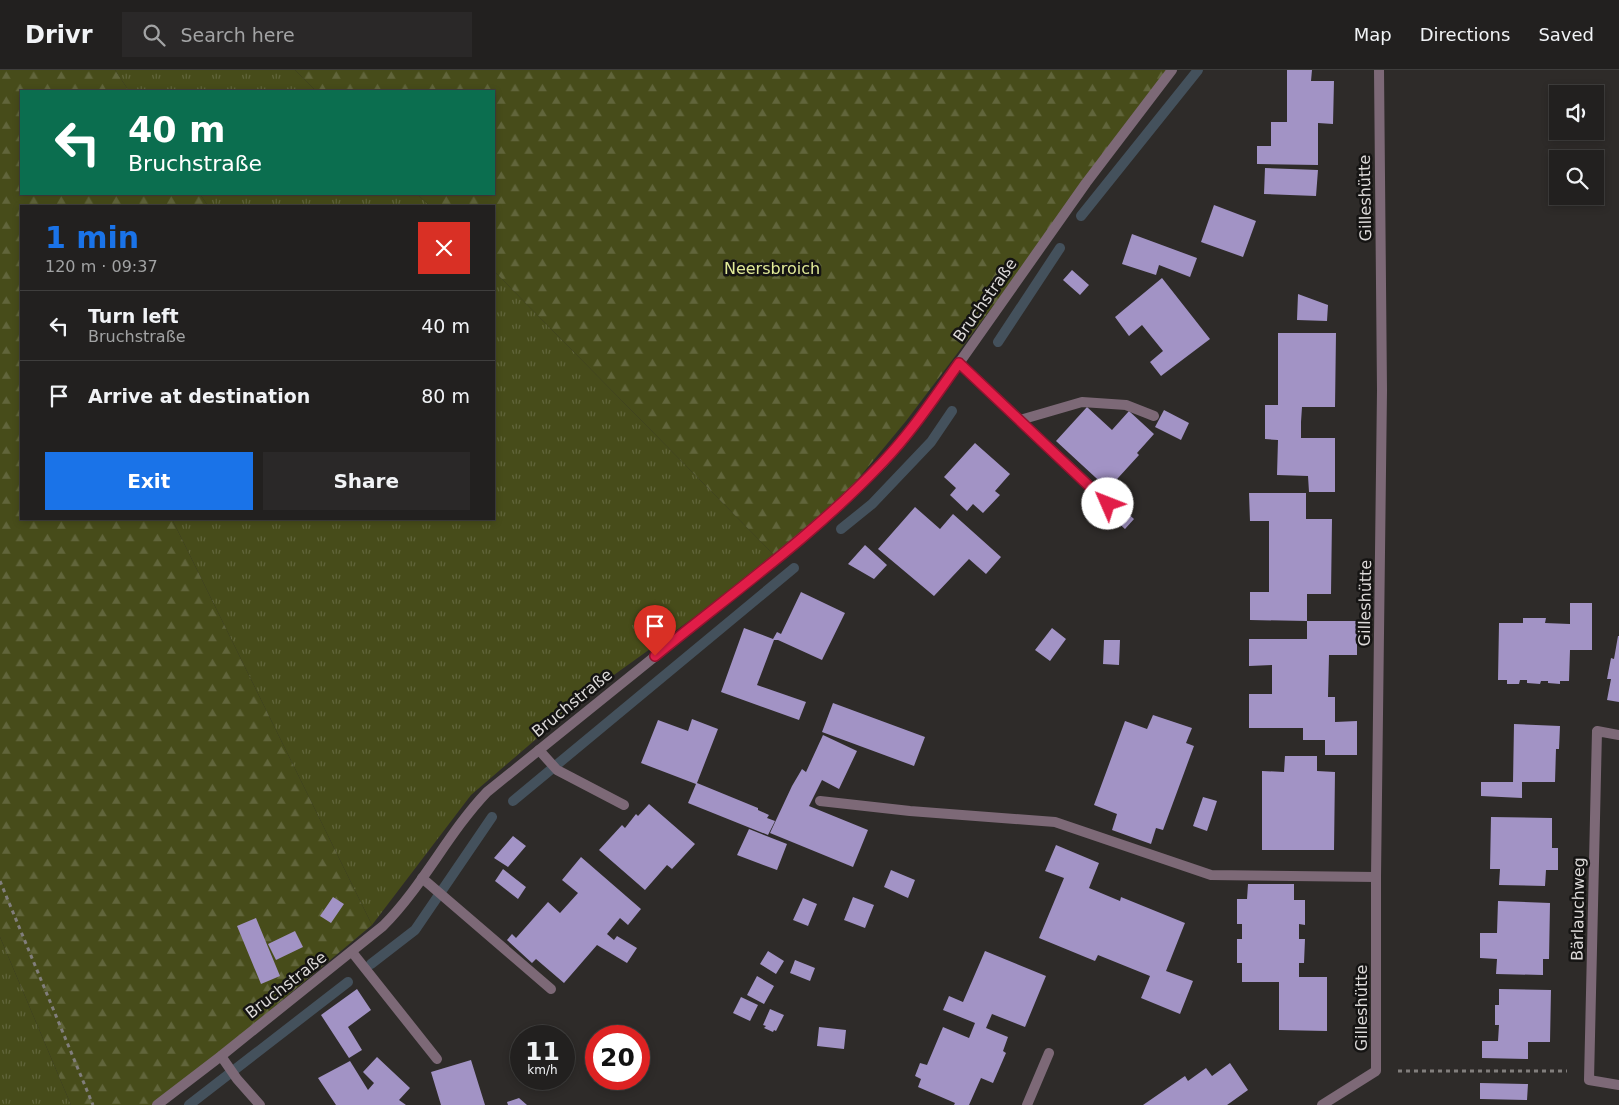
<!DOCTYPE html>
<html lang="en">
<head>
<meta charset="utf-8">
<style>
	body { margin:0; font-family:"DejaVu Sans",sans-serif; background:#2a2828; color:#f1f3f6; height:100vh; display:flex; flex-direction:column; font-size:19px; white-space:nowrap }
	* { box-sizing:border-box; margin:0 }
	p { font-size:16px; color:#a2a3a4 }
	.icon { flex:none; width:28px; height:28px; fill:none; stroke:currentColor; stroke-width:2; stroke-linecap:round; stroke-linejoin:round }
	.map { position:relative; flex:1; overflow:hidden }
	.panel { position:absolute; left:20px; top:135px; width:475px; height:315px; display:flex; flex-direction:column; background:#22201f; border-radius:0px; box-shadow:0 2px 8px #0003,0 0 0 1px #3f3e3d }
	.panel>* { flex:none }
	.hud { position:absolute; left:20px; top:20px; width:475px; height:105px; border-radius:0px; box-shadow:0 2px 8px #0003,0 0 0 1px #3f3e3d; background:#0b6e4f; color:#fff; overflow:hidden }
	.controls { position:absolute; left:1549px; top:15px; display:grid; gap:10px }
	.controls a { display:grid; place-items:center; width:55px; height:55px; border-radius:0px; background:#22201f; box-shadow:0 2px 8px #0003,0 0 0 1px #3f3e3d; font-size:25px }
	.speed { position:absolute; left:510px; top:955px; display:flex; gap:10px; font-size:25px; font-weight:700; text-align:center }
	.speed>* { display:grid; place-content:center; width:65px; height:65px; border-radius:50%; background:#22201f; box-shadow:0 2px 8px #0003,0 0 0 1px #3f3e3d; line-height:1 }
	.speed small { font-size:12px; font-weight:400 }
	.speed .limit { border:8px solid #d22; background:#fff; color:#111 }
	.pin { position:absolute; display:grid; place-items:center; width:42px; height:42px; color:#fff; margin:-51px -21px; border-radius:50% 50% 50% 0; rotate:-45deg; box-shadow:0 0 5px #0007 }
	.pin .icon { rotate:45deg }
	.me { position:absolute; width:55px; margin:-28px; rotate:314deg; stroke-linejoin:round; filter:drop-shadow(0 0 4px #0008) }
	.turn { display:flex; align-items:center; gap:18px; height:105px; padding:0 25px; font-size:22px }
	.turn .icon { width:65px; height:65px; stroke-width:2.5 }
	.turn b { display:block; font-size:35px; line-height:42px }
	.round { display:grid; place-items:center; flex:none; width:52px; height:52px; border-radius:0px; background:#2a2828 }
	.summary { display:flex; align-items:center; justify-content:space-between; height:85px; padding:0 25px }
	h1 { font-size:30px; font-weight:800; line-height:38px; color:#1a73e8 }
	.primary-button { display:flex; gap:10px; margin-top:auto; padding:10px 25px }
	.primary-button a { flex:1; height:58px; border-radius:0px; background:#1a73e8; color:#fff; font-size:20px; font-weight:800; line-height:58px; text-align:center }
	.primary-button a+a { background:#2a2828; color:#f1f3f6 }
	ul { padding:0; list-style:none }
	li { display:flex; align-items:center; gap:15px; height:70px; padding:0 25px; border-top:1px solid #3f3e3d }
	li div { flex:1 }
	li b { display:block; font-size:19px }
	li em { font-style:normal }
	header { display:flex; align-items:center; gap:30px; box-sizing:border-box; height:70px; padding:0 25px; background:#22201f; border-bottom:1px solid #3f3e3d }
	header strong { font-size:24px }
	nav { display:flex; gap:28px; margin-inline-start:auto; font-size:18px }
	.search { width:350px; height:45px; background:#2a2828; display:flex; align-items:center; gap:12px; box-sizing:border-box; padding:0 18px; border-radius:0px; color:#a2a3a4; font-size:19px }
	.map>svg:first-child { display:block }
	.grass { fill:url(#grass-tufts) }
	.forest { fill:url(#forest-firs) }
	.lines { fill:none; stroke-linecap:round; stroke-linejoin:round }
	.stream { stroke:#44515c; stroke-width:10 }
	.building { fill:#a293c5 }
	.path { stroke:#817e7c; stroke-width:3; stroke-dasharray:4 4; stroke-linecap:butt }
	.lane { stroke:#7d6977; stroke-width:10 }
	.street { stroke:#7d6977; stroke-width:10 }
	.route-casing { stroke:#92132f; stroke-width:12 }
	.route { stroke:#e11d48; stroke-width:9 }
	.labels { text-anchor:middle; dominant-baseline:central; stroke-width:5; stroke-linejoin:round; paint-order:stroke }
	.street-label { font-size:16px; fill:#dddad9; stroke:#151413 }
	.park-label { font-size:16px; fill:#e1ea98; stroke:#151413 }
</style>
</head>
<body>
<header>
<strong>Drivr</strong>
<div class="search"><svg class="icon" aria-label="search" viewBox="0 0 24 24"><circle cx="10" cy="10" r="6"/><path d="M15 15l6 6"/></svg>Search here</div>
<nav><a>Map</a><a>Directions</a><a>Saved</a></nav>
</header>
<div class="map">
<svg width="1619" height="1035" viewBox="0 0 1619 1035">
	<defs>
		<pattern id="grass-tufts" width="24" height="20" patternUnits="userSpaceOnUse" patternTransform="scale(1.25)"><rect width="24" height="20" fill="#474c1a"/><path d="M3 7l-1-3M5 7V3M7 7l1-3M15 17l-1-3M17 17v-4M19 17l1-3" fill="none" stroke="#61653b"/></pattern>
		<pattern id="forest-firs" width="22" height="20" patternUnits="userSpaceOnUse" patternTransform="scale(1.25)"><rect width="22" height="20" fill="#474c1a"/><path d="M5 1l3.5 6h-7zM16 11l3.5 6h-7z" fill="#61653b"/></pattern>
	</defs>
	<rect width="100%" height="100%" fill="#2e2b29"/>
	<path class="grass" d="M115 0H295L316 21H129Z
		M200 124H417L430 136H208Z
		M494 201 777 488 593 620 471 725 372 855 172 449H494Z
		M0 867 71 1035H0Z"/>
	<path class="forest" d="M0 0H115L129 21H21V124H200L208 136H21V449H172L372 855 157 1035H71L0 867Z
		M295 0H1172L906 351 829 444 777 488 494 201V136H430L417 124H494V21H316Z"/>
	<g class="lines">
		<path class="stream" d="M1081 146 1198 0
			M998 272 1060 178
			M841 459 872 434 931 372 952 341
			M513 731 794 498
			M371 894 415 860 492 747
			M189 1035 348 912"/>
	</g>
	<path class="building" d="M1287 0H1312L1311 11H1334L1333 54 1318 53V95L1257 94V76H1271V52H1287Z
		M1265 98 1318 100 1316 126 1264 124Z
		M1214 135 1256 151 1243 187 1201 172Z
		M1132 164 1197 188 1190 207 1159 195 1156 205 1122 194Z
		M1072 200 1089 215 1080 225 1063 210Z
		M1162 208 1210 269 1161 306 1150 292 1163 281 1142 255 1129 266 1115 247Z
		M1298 224 1328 235 1327 251 1297 250Z
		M1278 263H1336L1335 337H1302L1301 352V368H1335V422H1309L1308 406 1277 405 1278 370 1265 369V335H1278Z
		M1087 337 1112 360 1129 341 1154 364 1137 383 1139 385 1108 419 1056 371Z
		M1164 340 1189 353 1181 370 1155 357Z
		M975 373 1010 404 995 421 1000 425 983 443 973 434 967 441 950 425 956 418 944 407Z
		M1249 423H1306V449H1332L1331 524H1307V551L1250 550V522H1269V451H1250Z
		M1115 432 1134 449 1125 459 1106 442Z
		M915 437 940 459 953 444 1001 487 986 504 969 489 934 526 878 479Z
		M865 475 887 495 874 509 848 494Z
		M801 522 845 543 822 590 778 570H774L757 615 806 632 799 650 721 622 744 558 773 569 777 562 781 564Z
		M1570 533H1592V580H1570L1569 611H1560V614L1548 613V611H1541L1540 614 1527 613V610H1520L1519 614H1507V610H1498L1499 553H1523V548H1546L1545 553 1570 554Z
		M1307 551H1357V585H1329L1328 627H1335V652L1357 651V685H1325V670H1303V658H1249V624H1272V595L1249 596V569H1307Z
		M1052 558 1066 569 1050 591 1035 580Z
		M1618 566H1619V632L1607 630 1611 609H1607L1611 588 1614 589Z
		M1104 570H1120L1119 595 1103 594Z
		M833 633 925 667 914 696 822 662Z
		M1153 645 1192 658 1186 673 1194 676 1163 760 1156 758 1151 774 1112 760 1117 744 1094 735 1125 651 1147 659Z
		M692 649 718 659 697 713 758 738V740L769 745 767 748 775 751 768 765 688 733 696 714 641 693 658 650 688 661Z
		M1514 654 1560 656 1559 679H1556L1555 712H1522V728L1481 726V712H1513Z
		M823 665 857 681 839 719 822 710 809 736 868 760 853 797 770 763 792 716 802 699 806 702Z
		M1285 686H1317V701L1335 702 1334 780H1262V701L1284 702Z
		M1203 727 1217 731 1207 761 1193 756Z
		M649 734 695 774 672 799 667 795 645 820 599 780 622 755 625 758 636 744 638 746Z
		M1491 747 1552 748V778H1558V800H1546L1545 816 1499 815 1500 799H1490Z
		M749 759 787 774 777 800 737 785Z
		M513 766 526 776 508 797 494 788Z
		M1056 775 1099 793 1089 818 1120 831 1121 827 1185 853 1166 901 1193 911 1180 944 1141 928 1150 906 1098 885 1095 891 1039 868 1064 808 1045 801Z
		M581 787 641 839 628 855 620 848 607 864 614 870 617 866 637 878 627 893 597 875 564 913 536 889 532 893 507 870 512 864 516 868 548 832 560 843 578 823 562 810Z
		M503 799 526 817 518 829 495 811Z
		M891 800 915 810 908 828 884 817Z
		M1248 814H1294V830H1305V855L1299 854V869H1305L1304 893H1299V907H1327V961L1279 960V912H1242V893H1237V869H1242V854H1237V829H1247Z
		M333 827 344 834 331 853 320 846Z
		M853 827 874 835 865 858 844 850Z
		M803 828 817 834 808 856 793 850Z
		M1498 831 1550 833 1549 889H1543V905L1496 904 1497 889 1480 888V863H1497Z
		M256 848 280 906 261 914 237 856Z
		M295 861 303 877 276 890 268 874Z
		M768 881 784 891 776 904 760 894Z
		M985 881 1046 906 1025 957 992 944 986 958 1008 967 1003 981 1006 983 993 1013 981 1008 969 1035H954L955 1033 918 1017 921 1009 915 1006 920 993 927 995 943 957 969 968 975 953 943 940 949 926 963 932Z
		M795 890 815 898 810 911 790 903Z
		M757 906 774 916 764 934 747 925Z
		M357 919 371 940 348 957 362 980 349 988 321 945Z
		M1499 919 1551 920 1550 972H1528V989L1482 988V971H1498L1499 955H1495V935H1499Z
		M741 927 758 935 750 951 733 943Z
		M770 939 784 945 776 961 774 960 773 962 764 958 766 956 763 955Z
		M819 957 846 960 844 979 817 976Z
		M377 987 410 1018 399 1030 406 1035H336L318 1008 350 991 368 1020 374 1013 363 1002Z
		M471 990 485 1035H441L431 1002Z
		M1230 993 1248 1020 1227 1035H1143L1185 1006 1188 1011 1206 998 1212 1006Z
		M1480 1013 1528 1014 1527 1030 1480 1029Z
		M519 1028 527 1035H508L507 1032Z"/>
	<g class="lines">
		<path class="path" d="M0 811 93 1035
			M1398 1001H1567"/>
		<path class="lane" d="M959 293 1108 433
			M1020 350 1082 332 1126 335 1154 346
			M539 680 557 700 624 735
			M820 731 910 741 1055 752 1211 805 1376 807
			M422 808 551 919
			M352 882 437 989
			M221 986 237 1009 260 1035
			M1027 1035 1049 983"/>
		<path class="street" d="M1619 665 1597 661 1589 1010 1619 1015
			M157 1035 221 986 383 856C423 816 448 763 487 722L777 488 829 444 883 393 904 369 926 340 1086 113 1172 0
			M1322 1035 1376 1001V807L1382 320 1379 0"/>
	</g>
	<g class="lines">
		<defs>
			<path id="route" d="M655 586C732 523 814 465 882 393 911 363 934 328 959 293L1108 434"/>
		</defs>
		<use href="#route" class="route-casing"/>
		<use href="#route" class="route"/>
	</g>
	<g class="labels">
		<g class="street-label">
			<text transform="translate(1365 128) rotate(-91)">Gilleshütte</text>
			<text transform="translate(985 230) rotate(-55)">Bruchstraße</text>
			<text transform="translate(1365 533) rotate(-89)">Gilleshütte</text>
			<text transform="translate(572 633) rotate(-39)">Bruchstraße</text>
			<text transform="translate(1578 839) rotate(-89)">Bärlauchweg</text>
			<text transform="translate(286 915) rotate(-38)">Bruchstraße</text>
			<text transform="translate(1361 938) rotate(-90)">Gilleshütte</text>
		</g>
		<g class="park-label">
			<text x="772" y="198">Neersbroich</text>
		</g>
	</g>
</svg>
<div class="controls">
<a><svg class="icon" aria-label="sound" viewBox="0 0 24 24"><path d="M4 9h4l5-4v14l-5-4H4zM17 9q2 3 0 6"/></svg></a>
<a><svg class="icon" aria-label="search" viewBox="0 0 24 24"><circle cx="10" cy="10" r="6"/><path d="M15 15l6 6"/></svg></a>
</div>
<div class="speed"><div>11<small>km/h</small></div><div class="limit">20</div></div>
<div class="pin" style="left:655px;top:586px;background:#d93025"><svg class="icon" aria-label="arrive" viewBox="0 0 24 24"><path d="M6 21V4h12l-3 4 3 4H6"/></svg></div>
<svg class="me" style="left:1108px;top:434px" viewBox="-20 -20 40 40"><circle r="19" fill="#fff"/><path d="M0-13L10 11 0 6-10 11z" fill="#e11d48"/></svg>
<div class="hud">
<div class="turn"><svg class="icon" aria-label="left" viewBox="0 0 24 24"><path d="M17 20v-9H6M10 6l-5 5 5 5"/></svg><div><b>40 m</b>Bruchstraße</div></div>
</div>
<section class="panel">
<div class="summary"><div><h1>1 min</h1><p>120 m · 09:37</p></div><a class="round" style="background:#d93025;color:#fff"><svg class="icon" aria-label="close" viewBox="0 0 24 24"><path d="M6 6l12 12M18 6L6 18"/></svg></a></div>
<ul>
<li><svg class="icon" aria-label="left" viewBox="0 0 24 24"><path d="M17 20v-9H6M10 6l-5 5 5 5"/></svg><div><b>Turn left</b><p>Bruchstraße</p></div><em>40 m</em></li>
<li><svg class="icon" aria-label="arrive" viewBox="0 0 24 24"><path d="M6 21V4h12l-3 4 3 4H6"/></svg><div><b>Arrive at destination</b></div><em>80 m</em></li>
</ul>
<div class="primary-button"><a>Exit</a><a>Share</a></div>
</section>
</div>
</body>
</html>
